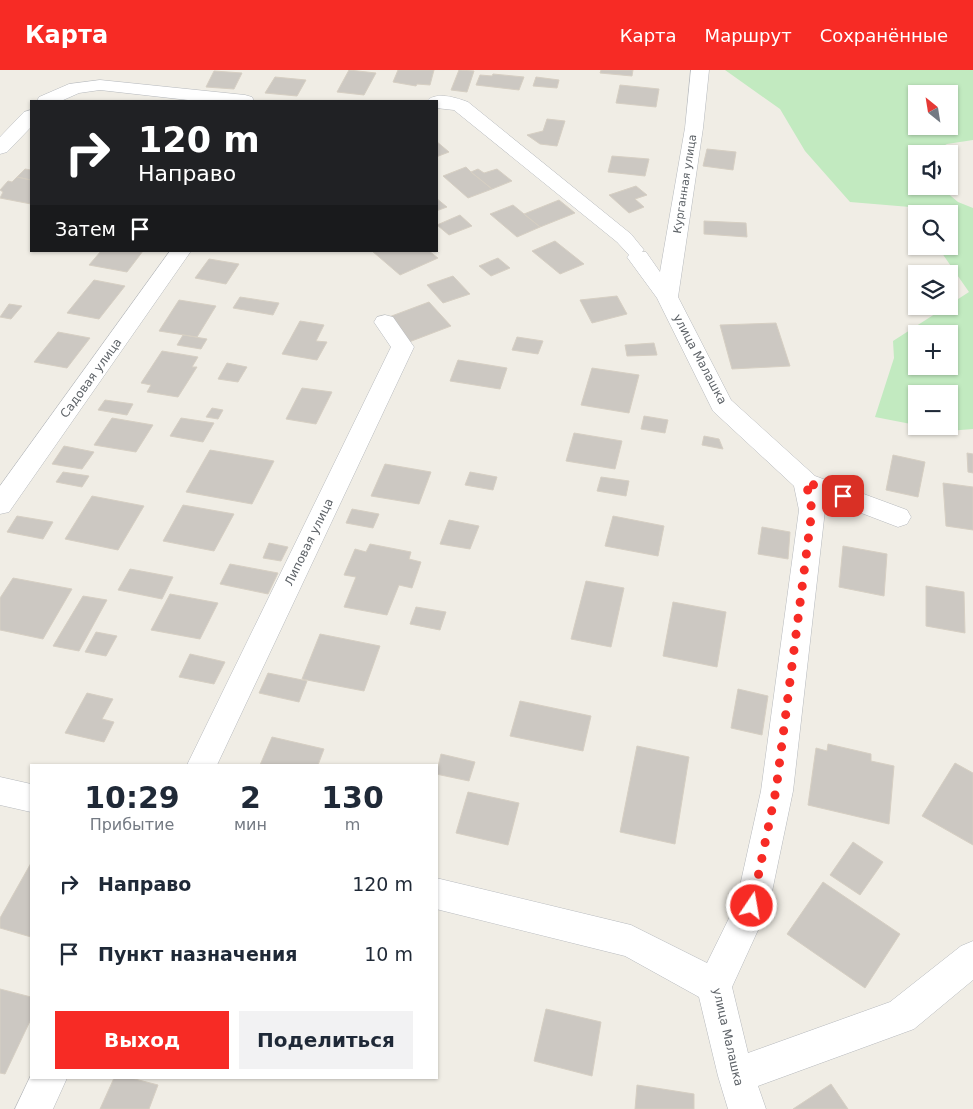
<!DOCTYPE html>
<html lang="ru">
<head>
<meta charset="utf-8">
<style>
	body { margin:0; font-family:"DejaVu Sans",sans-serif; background:#f2f2f3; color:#1f2937; height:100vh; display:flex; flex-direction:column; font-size:19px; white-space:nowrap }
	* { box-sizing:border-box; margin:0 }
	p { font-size:16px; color:#747a83 }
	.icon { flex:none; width:28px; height:28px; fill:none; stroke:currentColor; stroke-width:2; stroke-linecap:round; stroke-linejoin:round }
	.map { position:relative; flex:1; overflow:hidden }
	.details { position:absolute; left:30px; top:694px; width:408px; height:315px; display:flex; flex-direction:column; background:#fff; border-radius:0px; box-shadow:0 1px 4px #0004 }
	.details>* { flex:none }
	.top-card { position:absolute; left:30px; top:30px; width:408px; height:152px; border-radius:0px; box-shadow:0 1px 4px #0004; background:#202124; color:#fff; overflow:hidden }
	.needle { width:32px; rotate:330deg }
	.fabs { position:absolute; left:908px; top:15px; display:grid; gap:10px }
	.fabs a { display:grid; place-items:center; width:50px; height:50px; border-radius:0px; background:#fff; box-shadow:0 1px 4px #0004; font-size:25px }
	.pin { position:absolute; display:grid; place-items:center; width:42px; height:42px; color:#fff; margin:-21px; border-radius:10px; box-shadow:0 2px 8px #0006 }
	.me { position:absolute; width:55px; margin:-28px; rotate:12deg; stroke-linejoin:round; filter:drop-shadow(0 0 4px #0008) }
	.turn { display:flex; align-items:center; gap:18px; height:105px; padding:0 25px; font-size:22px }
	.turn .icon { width:65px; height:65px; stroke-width:2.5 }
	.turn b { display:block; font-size:35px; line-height:42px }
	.then { display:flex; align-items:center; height:48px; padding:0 25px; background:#0003; gap:10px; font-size:19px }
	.eta { display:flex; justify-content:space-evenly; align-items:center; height:85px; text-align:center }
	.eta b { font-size:30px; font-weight:800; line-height:35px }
	.action { display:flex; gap:10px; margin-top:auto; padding:10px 25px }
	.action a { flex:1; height:58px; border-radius:0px; background:#f72b25; color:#fff; font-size:20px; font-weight:800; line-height:58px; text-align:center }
	.action a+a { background:#f2f2f3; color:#1f2937 }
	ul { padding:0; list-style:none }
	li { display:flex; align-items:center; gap:15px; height:70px; padding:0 25px }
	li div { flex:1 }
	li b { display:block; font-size:19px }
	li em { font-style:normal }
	header { display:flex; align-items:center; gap:30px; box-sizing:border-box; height:70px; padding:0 25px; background:#f72b25; color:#fff }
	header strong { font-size:24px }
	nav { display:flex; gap:28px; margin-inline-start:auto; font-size:18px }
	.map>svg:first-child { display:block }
	.green { fill:#c2eac0; fill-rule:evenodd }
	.building { fill:#ccc8c2; stroke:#d6cfc3 }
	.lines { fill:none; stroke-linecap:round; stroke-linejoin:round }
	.minor-casing { stroke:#b6b9bd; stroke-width:1 }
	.minor { fill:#fff; fill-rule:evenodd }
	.route { stroke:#f72b25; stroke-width:9; stroke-dasharray:0 16.2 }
	.labels { text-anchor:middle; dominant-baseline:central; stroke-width:4; stroke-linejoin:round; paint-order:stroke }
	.far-street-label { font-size:11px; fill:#5d6267; stroke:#fff }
	.street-label { font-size:12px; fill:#5d6267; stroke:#fff }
</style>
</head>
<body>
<header>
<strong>Карта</strong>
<nav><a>Карта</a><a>Маршрут</a><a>Сохранённые</a></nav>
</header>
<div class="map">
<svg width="973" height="1039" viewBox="0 0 973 1039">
	<rect width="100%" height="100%" fill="#f0ede5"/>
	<path class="green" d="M725 0H973V70L947 74 936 80 935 84H916V116H939L958 132 973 138V359L948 361 925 356H949V324H916V355L875 347 894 288 893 271 969 222 937 176H949V144H916V146L910 137 850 132 805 81 780 39ZM916 24H949V56H916ZM916 264H949V296H916Z"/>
	<path class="building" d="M349 0 376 3 364 25 337 22Z
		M398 0H434L430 15 417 14 416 16 393 12Z
		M459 0 474 1 467 22 451 20Z
		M601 0H633L632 6 600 3Z
		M214 1 242 3 234 19 206 17Z
		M493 4 524 7 519 20 476 15 480 5 492 6Z
		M275 7 306 10 297 26 265 23Z
		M536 7 559 10 557 18 533 16Z
		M620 15 659 19 656 37 616 33Z
		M547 49 565 51 557 76 540 74 527 65 543 61Z
		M436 71 449 82 436 87Z
		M707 79 736 82 733 100 703 96Z
		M612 86 649 89 645 106 608 102Z
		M466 97 471 102 492 119 468 128 443 106Z
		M25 99 31 100V110L17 107Z
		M478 99 484 103 497 99 512 111 492 119 471 102Z
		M17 107 31 110V134L0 128 3 122 0 120 8 111 12 112Z
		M636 116 647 125 635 129 644 137 629 143 609 125Z
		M436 128 447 137 436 141Z
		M559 130 575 143 540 157 524 144Z
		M513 135 524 144 540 157 517 167 490 144Z
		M460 145 472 156 449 165 437 155Z
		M704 151 746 153 747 167 704 164Z
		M555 171 584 194 560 204 532 181Z
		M101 181H143L127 202 89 195Z
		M372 181H429L438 188 400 205Z
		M498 188 510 198 491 206 479 196Z
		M209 189 239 194 226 214 195 208Z
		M453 206 470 224 443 233 427 215Z
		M94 210 125 216 99 249 67 243Z
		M617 226 627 244 592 253 580 230Z
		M240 227 279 233 273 245 233 238Z
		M179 230 216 236 197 267 159 261Z
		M429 232 451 256 409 272 389 247Z
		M9 234 22 236 11 249 0 247Z
		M300 251 324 255 316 271 327 272 317 290 282 284Z
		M776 253 790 296 732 299 720 255Z
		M58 262 90 268 67 298 34 292Z
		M183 265 207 269 201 279 177 275Z
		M517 267 543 271 538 284 512 280Z
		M654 273 657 285 627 286 625 275Z
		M162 281 198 287 192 297H197L178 327 147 322 151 315 141 313Z
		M458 290 507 298 500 319 450 311Z
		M227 293 247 297 238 312 218 309Z
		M592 298 639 305 629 343 581 335Z
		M302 318 332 322 316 354 286 349Z
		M105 330 133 334 127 345 98 340Z
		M212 338 223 340 218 349 206 347Z
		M644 346 668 350 665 363 641 359Z
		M112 348 153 355 136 382 94 375Z
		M181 348 214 353 203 372 170 366Z
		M574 363 622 371 615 399 566 391Z
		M704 366 719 369 723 379 702 375Z
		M64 376 94 382 82 399 52 394Z
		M210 380 274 391 252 434 186 422Z
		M967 383 973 384V403L968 402Z
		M893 385 925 392 918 427 886 420Z
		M385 394 431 402 419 434 371 426Z
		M63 402 89 406 82 417 56 412Z
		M470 402 497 407 493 420 465 415Z
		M601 407 629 411 626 426 597 421Z
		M943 413 973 417V460L946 456Z
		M92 426 144 436 118 480 65 469Z
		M183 435 234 444 214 481 163 471Z
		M352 439 379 444 373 458 346 453Z
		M17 446 53 452 43 469 7 462Z
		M613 446 664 456 658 486 605 476Z
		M449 450 479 456 470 479 440 474Z
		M762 457 790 462 788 489 758 484Z
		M269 473 288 477 281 491 263 488Z
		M370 474 411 482 409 489 421 492 412 518 399 515 387 545 344 537 356 507 344 505 355 479 366 482Z
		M843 476 887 484 884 526 839 517Z
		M230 494 278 503 268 524 220 514Z
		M130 499 173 507 162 529 118 520Z
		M13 508 72 519 43 569 0 560V528Z
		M586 511 624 518 611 577 571 569Z
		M926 516 964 522 965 563 926 556Z
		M170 524 218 533 200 569 151 560Z
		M83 526 107 530 79 581 53 576Z
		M673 532 726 542 717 597 663 586Z
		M416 537 446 542 440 560 410 554Z
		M96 562 117 566 106 586 85 582Z
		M320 564 380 576 364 621 302 609Z
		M190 584 225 592 214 614 179 607Z
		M268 603 307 611 299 632 259 623Z
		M738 619 768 626 762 665 731 658Z
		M87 623 113 629 102 649 114 652 104 672 65 663Z
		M520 631 591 646 583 681 510 666Z
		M272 667 324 679 318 695H260Z
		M828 674 871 684V691L894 696 889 754 808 735 816 678 827 681Z
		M637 676 689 687 675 774 620 762Z
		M441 684 475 692 469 711 436 704Z
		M955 693 973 703V775L922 746Z
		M468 722 519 733 508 775 456 763Z
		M853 772 883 792 860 825 830 805Z
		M31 793V867L0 858V848Z
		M823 812 900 864 865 918 787 864Z
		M0 919 31 927V949L5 1004 0 1003Z
		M546 939 601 952 592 1006 534 991Z
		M114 1008H131L158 1015 149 1039H100Z
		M831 1014 848 1039H793Z
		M637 1015 694 1024V1039H635Z"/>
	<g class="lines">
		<defs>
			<path id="minor" d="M691 0H709L703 58 678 227 731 330 815 406 907 440 911 447 907 454 898 457 822 428 825 440 793 721 769 836 732 917 748 983 890 932 961 876 973 871V910L914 959 758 1016 766 1039H728L718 1006 699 927 625 886 436 839V808L631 855 707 893 736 834 761 721 799 440 794 416 713 341 657 228 627 187 629 185 617 172 454 40 436 38V31H427C436 21 457 28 468 32L631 164 644 180 642 182H646L660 202 685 58Z
				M100 10 245 25 252 27 254 31H197L100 20 79 23 61 31H37L39 27 69 14Z
				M31 40V57L7 82 0 84V67L24 42Z
				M170 181H191L9 442 0 444V416Z
				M385 245 393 247 414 277 217 695H187L391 277 374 252 377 247Z
				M0 707 31 714V742L0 735Z
				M31 1005V1008H67L53 1039H15Z"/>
		</defs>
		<use href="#minor" class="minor-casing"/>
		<use href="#minor" class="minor"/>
	</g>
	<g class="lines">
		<path class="route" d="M752 836 776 720 812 440 806 412 843 426"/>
	</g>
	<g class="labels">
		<g class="far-street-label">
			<text transform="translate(685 114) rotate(-81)">Курганная улица</text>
		</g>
		<g class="street-label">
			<text transform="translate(700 289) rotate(62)">улица Малашка</text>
			<text transform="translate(91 308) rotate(-54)">Садовая улица</text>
			<text transform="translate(309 472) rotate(-64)">Липовая улица</text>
			<text transform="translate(728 967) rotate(77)">улица Малашка</text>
		</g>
	</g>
</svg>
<div class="fabs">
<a><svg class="needle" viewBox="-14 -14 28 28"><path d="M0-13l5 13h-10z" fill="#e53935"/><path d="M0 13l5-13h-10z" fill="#747a83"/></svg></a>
<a><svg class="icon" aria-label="sound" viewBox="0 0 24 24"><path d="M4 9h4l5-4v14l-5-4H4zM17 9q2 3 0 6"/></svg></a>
<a><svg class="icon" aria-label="search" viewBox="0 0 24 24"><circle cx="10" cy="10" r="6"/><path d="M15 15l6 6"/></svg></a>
<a><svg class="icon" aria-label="layers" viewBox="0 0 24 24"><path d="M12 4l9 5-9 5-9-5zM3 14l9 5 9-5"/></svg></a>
<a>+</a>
<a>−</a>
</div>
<div class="pin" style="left:843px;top:426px;background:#d93025"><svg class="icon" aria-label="arrive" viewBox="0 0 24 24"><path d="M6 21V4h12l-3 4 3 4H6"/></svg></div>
<svg class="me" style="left:752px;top:836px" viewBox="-20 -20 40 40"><circle r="17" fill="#f72b25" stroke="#fff" stroke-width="3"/><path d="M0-11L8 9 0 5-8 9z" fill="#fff"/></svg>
<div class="top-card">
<div class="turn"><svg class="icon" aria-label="right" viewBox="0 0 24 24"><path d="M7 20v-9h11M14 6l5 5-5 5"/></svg><div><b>120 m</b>Направо</div></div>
<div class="then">Затем<svg class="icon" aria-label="arrive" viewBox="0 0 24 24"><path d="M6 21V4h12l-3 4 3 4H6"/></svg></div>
</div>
<section class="details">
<div class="eta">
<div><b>10:29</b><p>Прибытие</p></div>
<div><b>2</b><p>мин</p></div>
<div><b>130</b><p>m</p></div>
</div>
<ul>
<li><svg class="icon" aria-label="right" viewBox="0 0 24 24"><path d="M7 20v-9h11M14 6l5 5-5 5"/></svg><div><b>Направо</b></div><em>120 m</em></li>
<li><svg class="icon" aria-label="arrive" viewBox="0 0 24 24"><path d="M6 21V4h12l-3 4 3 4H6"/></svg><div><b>Пункт назначения</b></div><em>10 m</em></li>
</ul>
<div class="action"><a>Выход</a><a>Поделиться</a></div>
</section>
</div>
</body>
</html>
